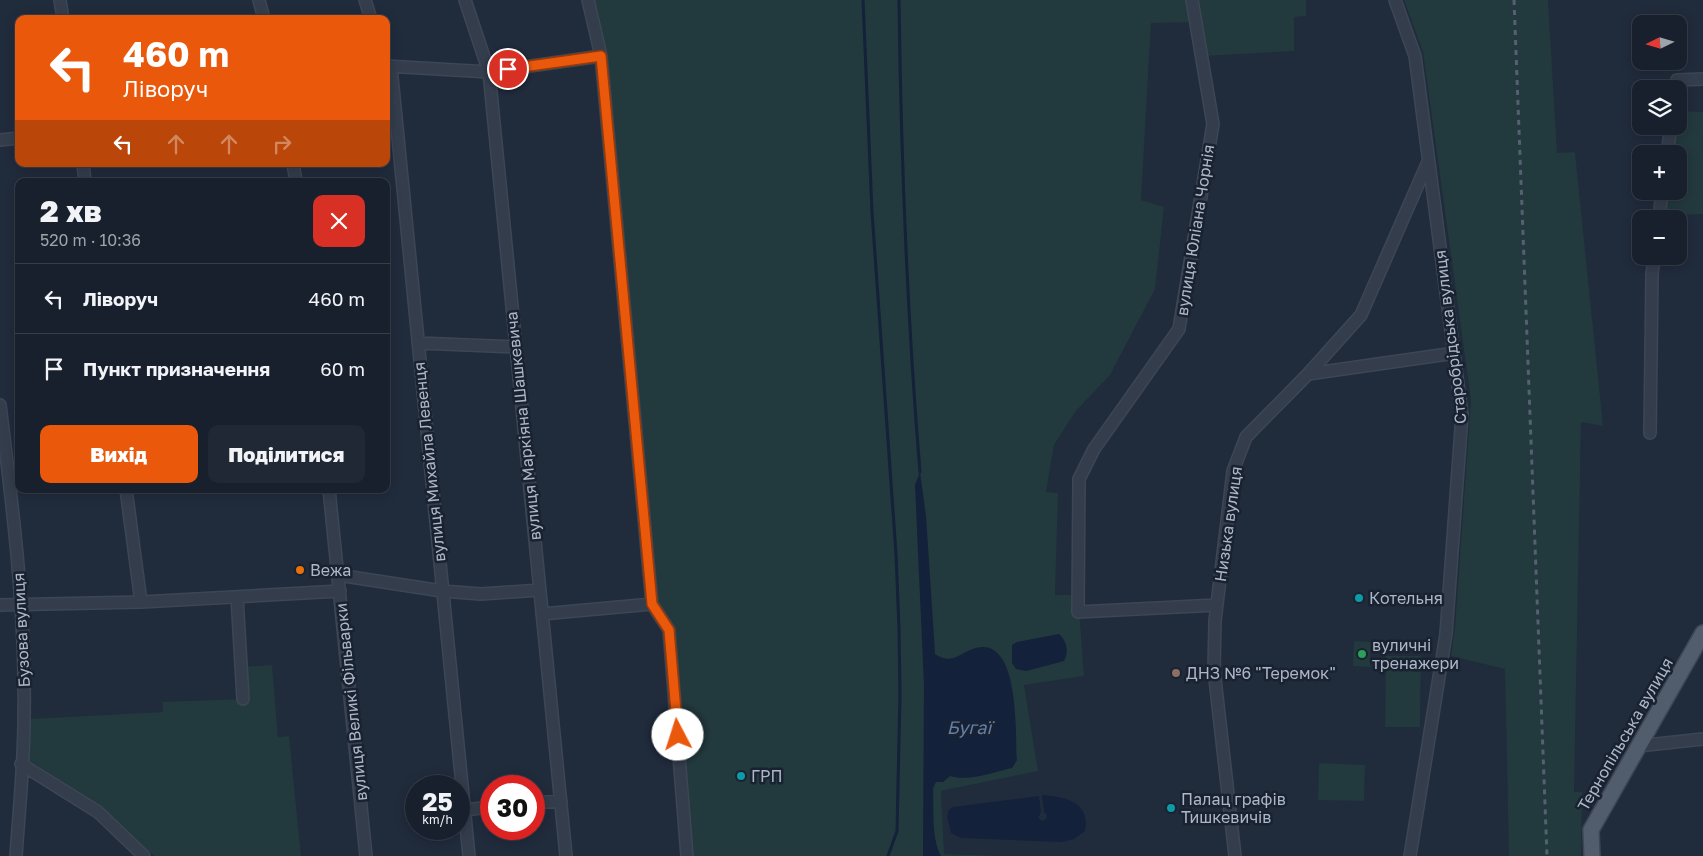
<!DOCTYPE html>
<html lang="uk">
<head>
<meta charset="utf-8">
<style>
	body { margin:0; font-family:"Golos Text",sans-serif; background:#212835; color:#f1f3f6; height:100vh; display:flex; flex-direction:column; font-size:19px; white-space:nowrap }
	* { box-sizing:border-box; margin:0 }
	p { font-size:16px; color:#9fa3aa }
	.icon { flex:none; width:28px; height:28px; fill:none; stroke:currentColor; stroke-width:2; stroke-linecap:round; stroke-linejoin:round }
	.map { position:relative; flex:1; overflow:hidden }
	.sheet { position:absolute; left:15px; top:178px; width:375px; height:315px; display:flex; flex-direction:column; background:#18202d; border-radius:10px; box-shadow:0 2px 12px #0003,0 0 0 1px #363e49 }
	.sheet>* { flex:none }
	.top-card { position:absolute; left:15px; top:15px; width:375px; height:152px; border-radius:10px; box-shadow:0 2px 12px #0003,0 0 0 1px #363e49; background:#ea580c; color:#fff; overflow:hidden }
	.needle { width:32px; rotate:265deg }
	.buttons { position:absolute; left:1632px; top:15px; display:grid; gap:10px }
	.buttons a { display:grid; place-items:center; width:55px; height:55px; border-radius:10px; background:#18202d; box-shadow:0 2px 12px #0003,0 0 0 1px #363e49; font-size:25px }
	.speed { position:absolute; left:405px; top:775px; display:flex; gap:10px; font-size:25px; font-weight:700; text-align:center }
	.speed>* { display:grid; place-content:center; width:65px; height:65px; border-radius:50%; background:#18202d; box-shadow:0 2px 12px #0003,0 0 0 1px #363e49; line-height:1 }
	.speed small { font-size:12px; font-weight:400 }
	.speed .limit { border:8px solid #d22; background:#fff; color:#111 }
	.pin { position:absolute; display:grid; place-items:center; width:42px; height:42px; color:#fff; margin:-21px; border:2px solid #fff; border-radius:50%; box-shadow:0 1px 5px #0007 }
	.me { position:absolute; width:55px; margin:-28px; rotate:355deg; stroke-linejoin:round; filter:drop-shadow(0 0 4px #0008) }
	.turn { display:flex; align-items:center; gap:18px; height:105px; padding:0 25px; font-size:22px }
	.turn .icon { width:65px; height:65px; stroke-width:2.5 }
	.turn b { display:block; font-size:35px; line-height:42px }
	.lanes { display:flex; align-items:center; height:48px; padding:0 25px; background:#0003; justify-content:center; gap:25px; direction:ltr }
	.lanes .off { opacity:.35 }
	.round { display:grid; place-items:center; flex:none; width:52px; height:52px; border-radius:10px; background:#212835 }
	.summary { display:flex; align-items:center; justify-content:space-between; height:85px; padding:0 25px }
	h1 { font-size:30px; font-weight:800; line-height:38px }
	.primary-button { display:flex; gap:10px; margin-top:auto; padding:10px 25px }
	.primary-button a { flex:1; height:58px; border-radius:10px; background:#ea580c; color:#fff; font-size:20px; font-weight:800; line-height:58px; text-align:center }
	.primary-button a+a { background:#212835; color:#f1f3f6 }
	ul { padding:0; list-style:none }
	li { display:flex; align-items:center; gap:15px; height:70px; padding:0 25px; border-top:1px solid #363e49 }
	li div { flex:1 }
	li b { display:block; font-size:19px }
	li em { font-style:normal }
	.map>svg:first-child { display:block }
	.green { fill:#22393d }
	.water { fill:#13213a }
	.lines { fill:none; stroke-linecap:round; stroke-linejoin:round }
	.stream { stroke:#13213a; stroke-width:3 }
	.minor-casing { stroke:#3d4655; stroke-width:14 }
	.major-casing { stroke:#3d4655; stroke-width:18 }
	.minor { stroke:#343d4c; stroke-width:11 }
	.major { stroke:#515c6c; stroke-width:15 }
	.rail { stroke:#556073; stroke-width:3; stroke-dasharray:5 5; stroke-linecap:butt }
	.route-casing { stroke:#983908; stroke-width:12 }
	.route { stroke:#ea580c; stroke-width:9 }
	.food-dot { fill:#e8710a; stroke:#192230; stroke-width:2 }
	.culture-dot { fill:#0f9aa8; stroke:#192230; stroke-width:2 }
	.leisure-dot { fill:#2e9e5b; stroke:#192230; stroke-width:2 }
	.education-dot { fill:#8d6e63; stroke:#192230; stroke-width:2 }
	.labels { text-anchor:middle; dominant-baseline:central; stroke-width:5; stroke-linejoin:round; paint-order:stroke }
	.street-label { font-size:16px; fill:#aeb7c8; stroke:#192230 }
	.poi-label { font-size:16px; fill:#aeb7c8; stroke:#192230; text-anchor:start }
	.water-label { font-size:18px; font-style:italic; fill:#647faa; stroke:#192230 }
</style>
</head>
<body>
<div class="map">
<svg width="1703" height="856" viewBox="0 0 1703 856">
	<rect width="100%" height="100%" fill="#202b3c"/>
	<path class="green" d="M590 0H1192L1196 22 1151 23 1141 200 1164 207 1155 289 1110 375 1075 412 1054 445 1046 492 1058 493 1055 595H1078L1084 676 1024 685 1038 771 941 791 944 854 1002 856H690L675 629 656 603Z
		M1193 0H1306V16L1294 17V51L1203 56Z
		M1404 0H1548L1557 153 1575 152 1603 426 1581 422 1574 792H1582L1581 856H1509L1505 669 1451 656 1455 627 1471 400 1423 52Z
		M1680 111 1703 112V214L1664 216 1668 191H1679V154H1674Z
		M1354 641 1371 642 1370 667 1353 666Z
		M1386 656H1421L1420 727H1385Z
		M272 665 278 737 289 736 301 856H154L100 806 29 760V719L163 712V702L241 699 240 667Z
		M1319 763 1365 765 1364 801 1318 800Z"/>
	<path class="water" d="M920 472 926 516 935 654C950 664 957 656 970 650 1021 628 1015 734 1017 760L1012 768C994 772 969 782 950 776L943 782H936L933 788C934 808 931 838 941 856H923L924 685 915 485Z
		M1059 634C1067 641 1069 652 1064 661L1026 671 1016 669 1012 663V645L1017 642Z
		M1042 795C1065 797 1091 802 1085 831L1074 839 1061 842 961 838 951 833 947 817 949 810 953 807 1039 796 1041 812 1038 818 1043 821 1046 819 1047 815 1044 812Z"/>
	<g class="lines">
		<path class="stream" d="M863 0 872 212 896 554 899 628 900 695 897 831 888 856
			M899 0C901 158 907 315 920 472"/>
		<defs>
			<path id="minor" d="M60 0 63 19
				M259 0 264 19
				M365 0 371 19
				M465 0 489 72 566 856
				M588 0 601 56 652 604 669 630 687 856
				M1192 0 1213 124 1179 329 1094 449 1079 479 1078 612 1217 605
				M1395 0 1415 56 1462 415 1446 634 1410 856
				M386 66 489 72 601 56
				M391 67 469 856
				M1675 89 1677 80 1703 79
				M0 140 19 138
				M1667 154 1671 126
				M83 164 85 181
				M293 164 296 181
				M1659 219 1662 191
				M418 343 515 347
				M1308 374 1455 353
				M0 405C13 509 26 614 24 719 24 765 19 811 16 856
				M1650 433 1652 275 1654 256
				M126 489 141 602
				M329 489 366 856
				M338 575 442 591 481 594 540 590
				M237 597 243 699
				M0 605 141 602 340 591
				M542 614 652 604
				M1638 746 1703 739
				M21 764 98 812 144 856
				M534 803 561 801
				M464 810 491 807
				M1235 856 1214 670 1215 621 1233 471 1246 437 1308 374 1361 315 1427 164"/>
			<path id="major" d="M1592 856 1591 830 1703 633"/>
		</defs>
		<use href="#minor" class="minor-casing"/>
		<use href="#major" class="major-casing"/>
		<use href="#minor" class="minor"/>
		<use href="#major" class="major"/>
		<path class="rail" d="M1514 0 1547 856"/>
	</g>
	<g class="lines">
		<defs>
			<path id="route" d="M508 69 601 56 652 604 669 630 678 735"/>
		</defs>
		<use href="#route" class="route-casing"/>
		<use href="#route" class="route"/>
	</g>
	<circle class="food-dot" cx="300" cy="570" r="5"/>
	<g class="culture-dot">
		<circle cx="1359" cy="598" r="5"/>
		<circle cx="741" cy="776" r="5"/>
		<circle cx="1171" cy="808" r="5"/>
	</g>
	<circle class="leisure-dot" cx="1362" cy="654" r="5"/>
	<circle class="education-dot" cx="1176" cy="673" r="5"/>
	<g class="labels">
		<g class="street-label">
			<text transform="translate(1195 230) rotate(-81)">вулиця Юліана Чорнія</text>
			<text transform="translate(1450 337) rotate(-97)">Старобрідська вулиця</text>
			<text transform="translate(523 426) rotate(-96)">вулиця Маркіяна Шашкевича</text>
			<text transform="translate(429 462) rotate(-96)">вулиця Михайла Левенця</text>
			<text transform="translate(1228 524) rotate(-82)">Низька вулиця</text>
			<text transform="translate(21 630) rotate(-93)">Бузова вулиця</text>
			<text transform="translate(351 702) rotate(-96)">вулиця Великі Фільварки</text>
			<text transform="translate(1625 734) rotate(-60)">Тернопільська вулиця</text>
		</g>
		<g class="poi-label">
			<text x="310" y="570">Вежа</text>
			<text x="1369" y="598">Котельня</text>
			<text x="1372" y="645">вуличні<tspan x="1372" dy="18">тренажери</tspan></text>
			<text x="1186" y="673">ДНЗ №6 "Теремок"</text>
			<text x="751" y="776">ГРП</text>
			<text x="1181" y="799">Палац графів<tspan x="1181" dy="18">Тишкевичів</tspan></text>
		</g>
		<g class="water-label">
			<text x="969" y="727">Бугаї</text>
		</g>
	</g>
</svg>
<div class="buttons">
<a><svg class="needle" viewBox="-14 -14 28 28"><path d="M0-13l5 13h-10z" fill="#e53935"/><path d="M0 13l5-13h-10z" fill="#9fa3aa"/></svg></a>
<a><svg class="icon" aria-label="layers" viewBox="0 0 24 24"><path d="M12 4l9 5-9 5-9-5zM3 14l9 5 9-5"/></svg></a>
<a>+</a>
<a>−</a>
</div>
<div class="speed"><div>25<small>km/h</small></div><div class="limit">30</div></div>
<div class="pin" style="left:508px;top:69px;background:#d93025"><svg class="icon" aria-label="arrive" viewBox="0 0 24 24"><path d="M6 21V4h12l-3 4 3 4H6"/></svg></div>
<svg class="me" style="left:678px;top:735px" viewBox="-20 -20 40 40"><circle r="19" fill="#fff"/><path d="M0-13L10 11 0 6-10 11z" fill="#ea580c"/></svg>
<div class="top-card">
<div class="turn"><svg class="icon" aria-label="left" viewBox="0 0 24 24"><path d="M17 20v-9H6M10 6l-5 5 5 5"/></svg><div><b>460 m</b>Ліворуч</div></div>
<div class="lanes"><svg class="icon" aria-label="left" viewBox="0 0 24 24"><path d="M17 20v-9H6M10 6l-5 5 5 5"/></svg><svg class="icon off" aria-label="ahead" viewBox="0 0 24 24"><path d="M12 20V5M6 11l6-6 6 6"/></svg><svg class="icon off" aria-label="ahead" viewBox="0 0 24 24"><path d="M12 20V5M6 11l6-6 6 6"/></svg><svg class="icon off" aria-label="right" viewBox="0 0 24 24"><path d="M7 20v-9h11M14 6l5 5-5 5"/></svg></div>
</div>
<section class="sheet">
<div class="summary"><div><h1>2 хв</h1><p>520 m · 10:36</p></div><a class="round" style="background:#d93025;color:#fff"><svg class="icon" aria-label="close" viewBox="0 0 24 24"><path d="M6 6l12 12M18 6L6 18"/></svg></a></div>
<ul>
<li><svg class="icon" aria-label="left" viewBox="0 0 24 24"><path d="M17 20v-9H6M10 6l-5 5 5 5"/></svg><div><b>Ліворуч</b></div><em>460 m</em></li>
<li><svg class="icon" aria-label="arrive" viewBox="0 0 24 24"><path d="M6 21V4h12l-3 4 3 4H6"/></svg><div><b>Пункт призначення</b></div><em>60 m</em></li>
</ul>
<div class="primary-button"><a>Вихід</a><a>Поділитися</a></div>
</section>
</div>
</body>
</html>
